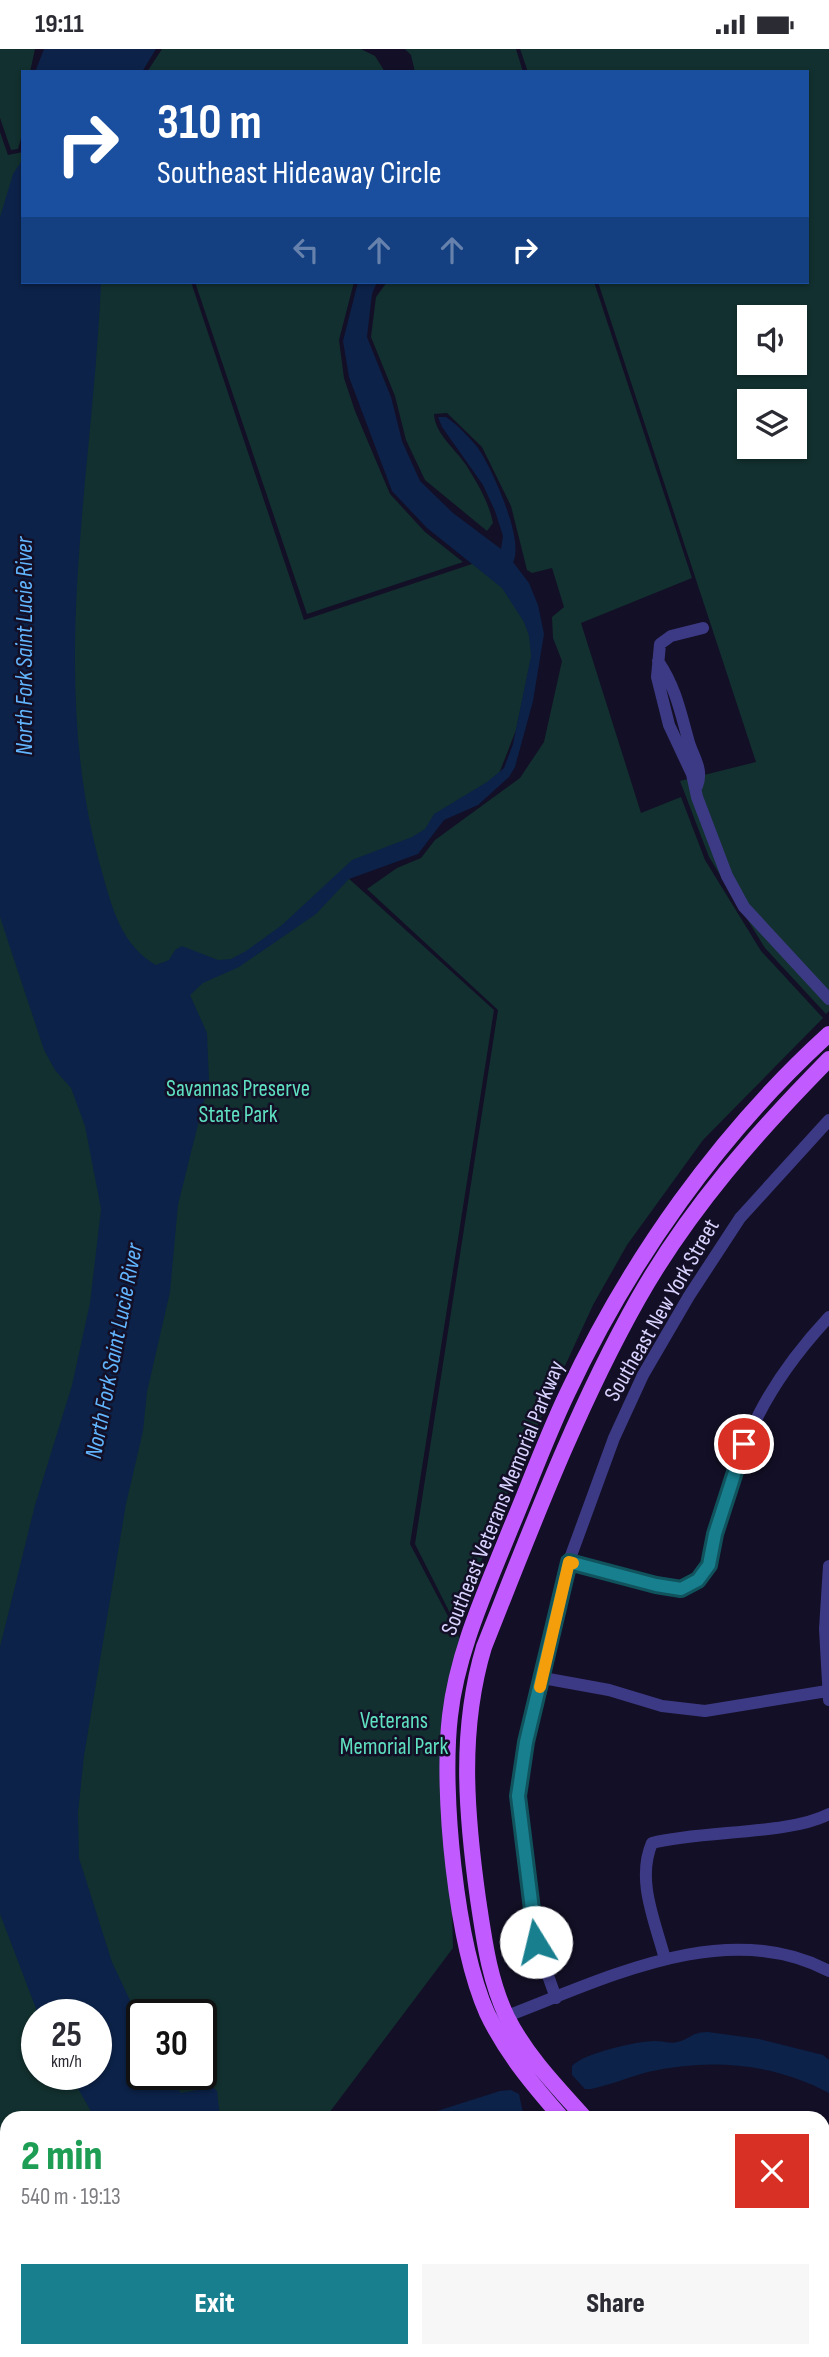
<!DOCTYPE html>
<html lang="en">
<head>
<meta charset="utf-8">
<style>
	body { margin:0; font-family:"Sofia Sans Condensed",sans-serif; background:#f7f7f7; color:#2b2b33; height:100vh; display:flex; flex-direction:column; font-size:26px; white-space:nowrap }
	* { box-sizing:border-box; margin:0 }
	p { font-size:23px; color:#7c7c81 }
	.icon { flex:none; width:38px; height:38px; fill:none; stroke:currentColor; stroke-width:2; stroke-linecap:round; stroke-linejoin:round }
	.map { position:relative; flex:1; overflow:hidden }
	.panel { position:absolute; left:0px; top:2062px; width:830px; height:247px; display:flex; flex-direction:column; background:#fff; border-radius:21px 21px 0 0; box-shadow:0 2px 5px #0004 }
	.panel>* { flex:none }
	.top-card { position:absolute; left:21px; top:21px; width:788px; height:214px; border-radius:0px; box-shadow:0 2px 5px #0004; background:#1a4fa0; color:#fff; overflow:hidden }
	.tools { position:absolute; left:737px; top:256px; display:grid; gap:14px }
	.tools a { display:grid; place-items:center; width:70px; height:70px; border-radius:0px; background:#fff; box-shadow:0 2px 5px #0004; font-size:35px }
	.speed { position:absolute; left:21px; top:1950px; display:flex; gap:14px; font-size:35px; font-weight:700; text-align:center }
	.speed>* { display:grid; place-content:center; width:91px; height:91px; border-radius:50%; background:#fff; box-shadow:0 2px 5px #0004; line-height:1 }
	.speed small { font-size:18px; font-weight:400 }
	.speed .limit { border:4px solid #111; border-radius:10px; background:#fff; color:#111 }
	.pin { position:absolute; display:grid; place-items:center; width:60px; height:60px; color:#fff; margin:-30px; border:4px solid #fff; border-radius:50%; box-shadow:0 2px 7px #0007 }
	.me { position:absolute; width:77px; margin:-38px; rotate:351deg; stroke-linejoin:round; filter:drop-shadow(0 0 5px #0008) }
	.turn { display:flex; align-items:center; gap:24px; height:147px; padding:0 21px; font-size:32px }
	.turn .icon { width:91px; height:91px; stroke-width:2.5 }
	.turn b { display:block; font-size:49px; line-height:60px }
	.lanes { display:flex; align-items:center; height:66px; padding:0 21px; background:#0003; justify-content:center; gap:35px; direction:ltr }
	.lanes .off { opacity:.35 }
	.round { display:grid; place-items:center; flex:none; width:74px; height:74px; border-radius:0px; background:#f7f7f7 }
	.headline { display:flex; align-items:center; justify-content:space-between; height:119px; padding:0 21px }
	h1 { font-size:42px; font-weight:800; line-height:52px; color:#1e9e55 }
	.action { display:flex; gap:14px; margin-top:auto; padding:14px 21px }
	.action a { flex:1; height:80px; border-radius:0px; background:#187f8f; color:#fff; font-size:28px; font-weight:800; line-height:80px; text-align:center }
	.action a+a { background:#f7f7f7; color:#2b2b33 }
	.status { display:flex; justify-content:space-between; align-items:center; height:49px; padding:0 35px; background:#fff; direction:ltr }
	.status svg { height:19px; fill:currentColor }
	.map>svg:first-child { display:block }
	.green { fill:#12302f; fill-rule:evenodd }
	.water { fill:#0c2248 }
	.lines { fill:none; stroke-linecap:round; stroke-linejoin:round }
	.minor { stroke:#3d3a85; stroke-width:12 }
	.major { stroke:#c25bff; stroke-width:16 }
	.route-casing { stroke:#10535d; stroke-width:18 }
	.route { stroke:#187f8f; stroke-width:12 }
	.slow { stroke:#f59e0b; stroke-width:12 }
	.labels { text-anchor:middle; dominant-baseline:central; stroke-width:5; stroke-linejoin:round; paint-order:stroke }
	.park-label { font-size:23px; fill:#5fe0c0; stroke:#130f26 }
	.street-label { font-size:23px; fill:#d9d4ff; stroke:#130f26 }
	.water-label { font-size:24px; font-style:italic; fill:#62b6ff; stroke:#130f26 }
</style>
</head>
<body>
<div class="status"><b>19:11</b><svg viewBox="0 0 49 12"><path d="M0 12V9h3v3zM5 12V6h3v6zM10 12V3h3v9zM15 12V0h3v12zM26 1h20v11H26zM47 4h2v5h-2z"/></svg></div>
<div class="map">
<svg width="829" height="2308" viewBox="0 0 829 2308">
	<rect width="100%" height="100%" fill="#130f26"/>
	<path class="green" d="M0 0H35L30 23H23V82L18 100 11 101 0 69Z
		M162 0H361L375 7 385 23H147Z
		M405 0H516L523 23H415L411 6Z
		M520 0H829V962L826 965 765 899 709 808 680 732 756 713 598 233H807V23H528ZM749 268H794V313H749ZM749 352H794V397H749Z
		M0 83 8 106 23 103V233H191L304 571 487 510 535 591 516 681 495 735 410 794 346 827 494 961 410 1495 461 1592 447 1662 453 1899 326 2068H7V2301H254L255 2308H0ZM37 1965H96V2025H37ZM142 1965H201V2025H142Z
		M195 233H354L339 291 344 329 355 362 390 445 425 483 463 513 307 565Z
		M387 233H594L692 529 581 574 641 764 681 748 705 811 761 902 823 969 703 1091 627 1196 593 1256 518 1419 456 1576 415 1495 498 961 367 840 397 819 421 809 435 791 520 729 544 693 562 612 553 589 552 568 564 558 552 519 532 524 527 521 511 457 482 398 447 364 434 365C435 386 458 402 468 419 479 437 489 454 493 474L487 482 425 431 406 391 395 347 371 288 376 248Z
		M322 2301H525L524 2308H323Z"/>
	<path class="water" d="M44 0H156L142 23H35Z
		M23 110V233H101C93 430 46 628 102 823 112 859 122 897 156 916L169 911 175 901 182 897 218 911 231 910 246 902 282 876 352 811 412 788 425 780 434 765 487 733 504 719 513 695 531 607 529 587 524 573 502 539 427 479 392 442 349 328 343 292 358 233H377L372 245 367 288 391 348 402 392 420 432 453 464 501 500 503 487 495 462 483 436 442 378 438 368H446C457 375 470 389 478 399 492 419 525 492 513 513L529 534 538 556 544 585 533 652 515 718 509 728 478 756 444 771 418 805 349 830 316 865 239 918 203 934 190 946 207 984 209 1031 178 1156 170 1243 147 1343 143 1382 126 1455 84 1707 78 1764 79 1809 112 1913 142 1977V2025H166L181 2044 213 2038 217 2042 220 2068H94L70 2025H96V1965H38L0 1865V1598L35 1456 72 1336 90 1254 101 1160 85 1077 71 1039 55 1021 44 1001 0 868V168L13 125Z
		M708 1983 759 1990 823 2006 829 2011V2044C773 2014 710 2009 648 2023 629 2028 610 2036 591 2040H585L572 2026V2017C584 2004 637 1992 655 1992 663 1992 671 1995 677 1993 691 1990 691 1983 708 1983Z
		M511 2041 519 2045 523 2064 509 2068H418L500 2042Z
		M209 2301H301L303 2308H212Z"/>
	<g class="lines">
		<path class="minor" d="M703 579 671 587 660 595 657 628 669 676 692 725 697 748 727 827 744 858 829 950
			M658 612C675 637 680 661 688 690 692 707 704 719 697 737
			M569 1512C589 1517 669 1544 683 1539 711 1528 710 1501 717 1477 744 1388 764 1338 829 1268
			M829 1517 825 1580 829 1651
			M543 1629 609 1641 662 1657 705 1662 827 1642
			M665 1910C655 1872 636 1831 652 1794 702 1781 789 1786 829 1765
			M556 1949 536 1893 518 1747 526 1693 569 1512 614 1389 643 1326 689 1247 740 1169 829 1071
			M499 1970C599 1933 724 1866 829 1922
			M643 2308 657 2301"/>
		<path class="major" d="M561 2068C533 2036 506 2004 487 1964 456 1894 441 1744 450 1667 457 1603 486 1541 510 1481 529 1436 546 1389 567 1345 630 1211 719 1085 829 985
			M584 2068C556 2037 526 2006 507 1968 489 1931 484 1889 478 1850 466 1764 459 1681 484 1598 531 1480 576 1360 638 1250 689 1160 757 1083 829 1010
			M734 2301 736 2308
			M752 2301 754 2308"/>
	</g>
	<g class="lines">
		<defs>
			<path id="route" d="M536 1893 518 1747 526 1693 569 1513 656 1536 681 1540 698 1531 709 1516 715 1485 744 1395"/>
		</defs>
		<use href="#route" class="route-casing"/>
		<use href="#route" class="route"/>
		<path class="slow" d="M540 1638 569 1513 573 1514"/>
	</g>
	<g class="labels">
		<g class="park-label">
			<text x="238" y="1040">Savannas Preserve<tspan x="238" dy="26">State Park</tspan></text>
			<text x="394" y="1672">Veterans<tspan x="394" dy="26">Memorial Park</tspan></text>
		</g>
		<g class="street-label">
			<text transform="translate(662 1261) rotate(-60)">Southeast New York Street</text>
			<text transform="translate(503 1449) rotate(-68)">Southeast Veterans Memorial Parkway</text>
		</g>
		<g class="water-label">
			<text transform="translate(24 597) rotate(-90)">North Fork Saint Lucie River</text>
			<text transform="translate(114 1302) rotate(-79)">North Fork Saint Lucie River</text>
		</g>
	</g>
</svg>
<div class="tools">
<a><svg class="icon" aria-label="sound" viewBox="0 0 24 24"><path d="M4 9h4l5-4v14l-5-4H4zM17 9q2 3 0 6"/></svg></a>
<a><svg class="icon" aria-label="layers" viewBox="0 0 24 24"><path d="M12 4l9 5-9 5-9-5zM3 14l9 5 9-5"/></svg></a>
</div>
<div class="speed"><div>25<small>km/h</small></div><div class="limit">30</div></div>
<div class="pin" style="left:744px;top:1395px;background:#d93025"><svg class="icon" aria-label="arrive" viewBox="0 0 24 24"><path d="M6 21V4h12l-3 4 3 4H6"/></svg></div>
<svg class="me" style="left:536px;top:1893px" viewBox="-20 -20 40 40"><circle r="19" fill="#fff"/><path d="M0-13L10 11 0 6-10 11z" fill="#187f8f"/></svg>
<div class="top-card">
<div class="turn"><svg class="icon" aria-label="right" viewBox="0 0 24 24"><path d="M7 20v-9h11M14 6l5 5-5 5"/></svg><div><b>310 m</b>Southeast Hideaway Circle</div></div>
<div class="lanes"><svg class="icon off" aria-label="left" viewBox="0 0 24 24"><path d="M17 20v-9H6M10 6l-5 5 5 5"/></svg><svg class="icon off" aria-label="ahead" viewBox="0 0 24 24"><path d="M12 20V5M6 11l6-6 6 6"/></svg><svg class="icon off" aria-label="ahead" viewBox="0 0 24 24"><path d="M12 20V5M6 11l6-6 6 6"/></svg><svg class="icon" aria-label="right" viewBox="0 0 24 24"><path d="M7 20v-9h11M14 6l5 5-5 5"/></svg></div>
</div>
<section class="panel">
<div class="headline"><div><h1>2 min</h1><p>540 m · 19:13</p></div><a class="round" style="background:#d93025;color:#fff"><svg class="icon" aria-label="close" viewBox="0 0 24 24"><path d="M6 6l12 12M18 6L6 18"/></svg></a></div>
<div class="action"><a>Exit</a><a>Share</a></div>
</section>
</div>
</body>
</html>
